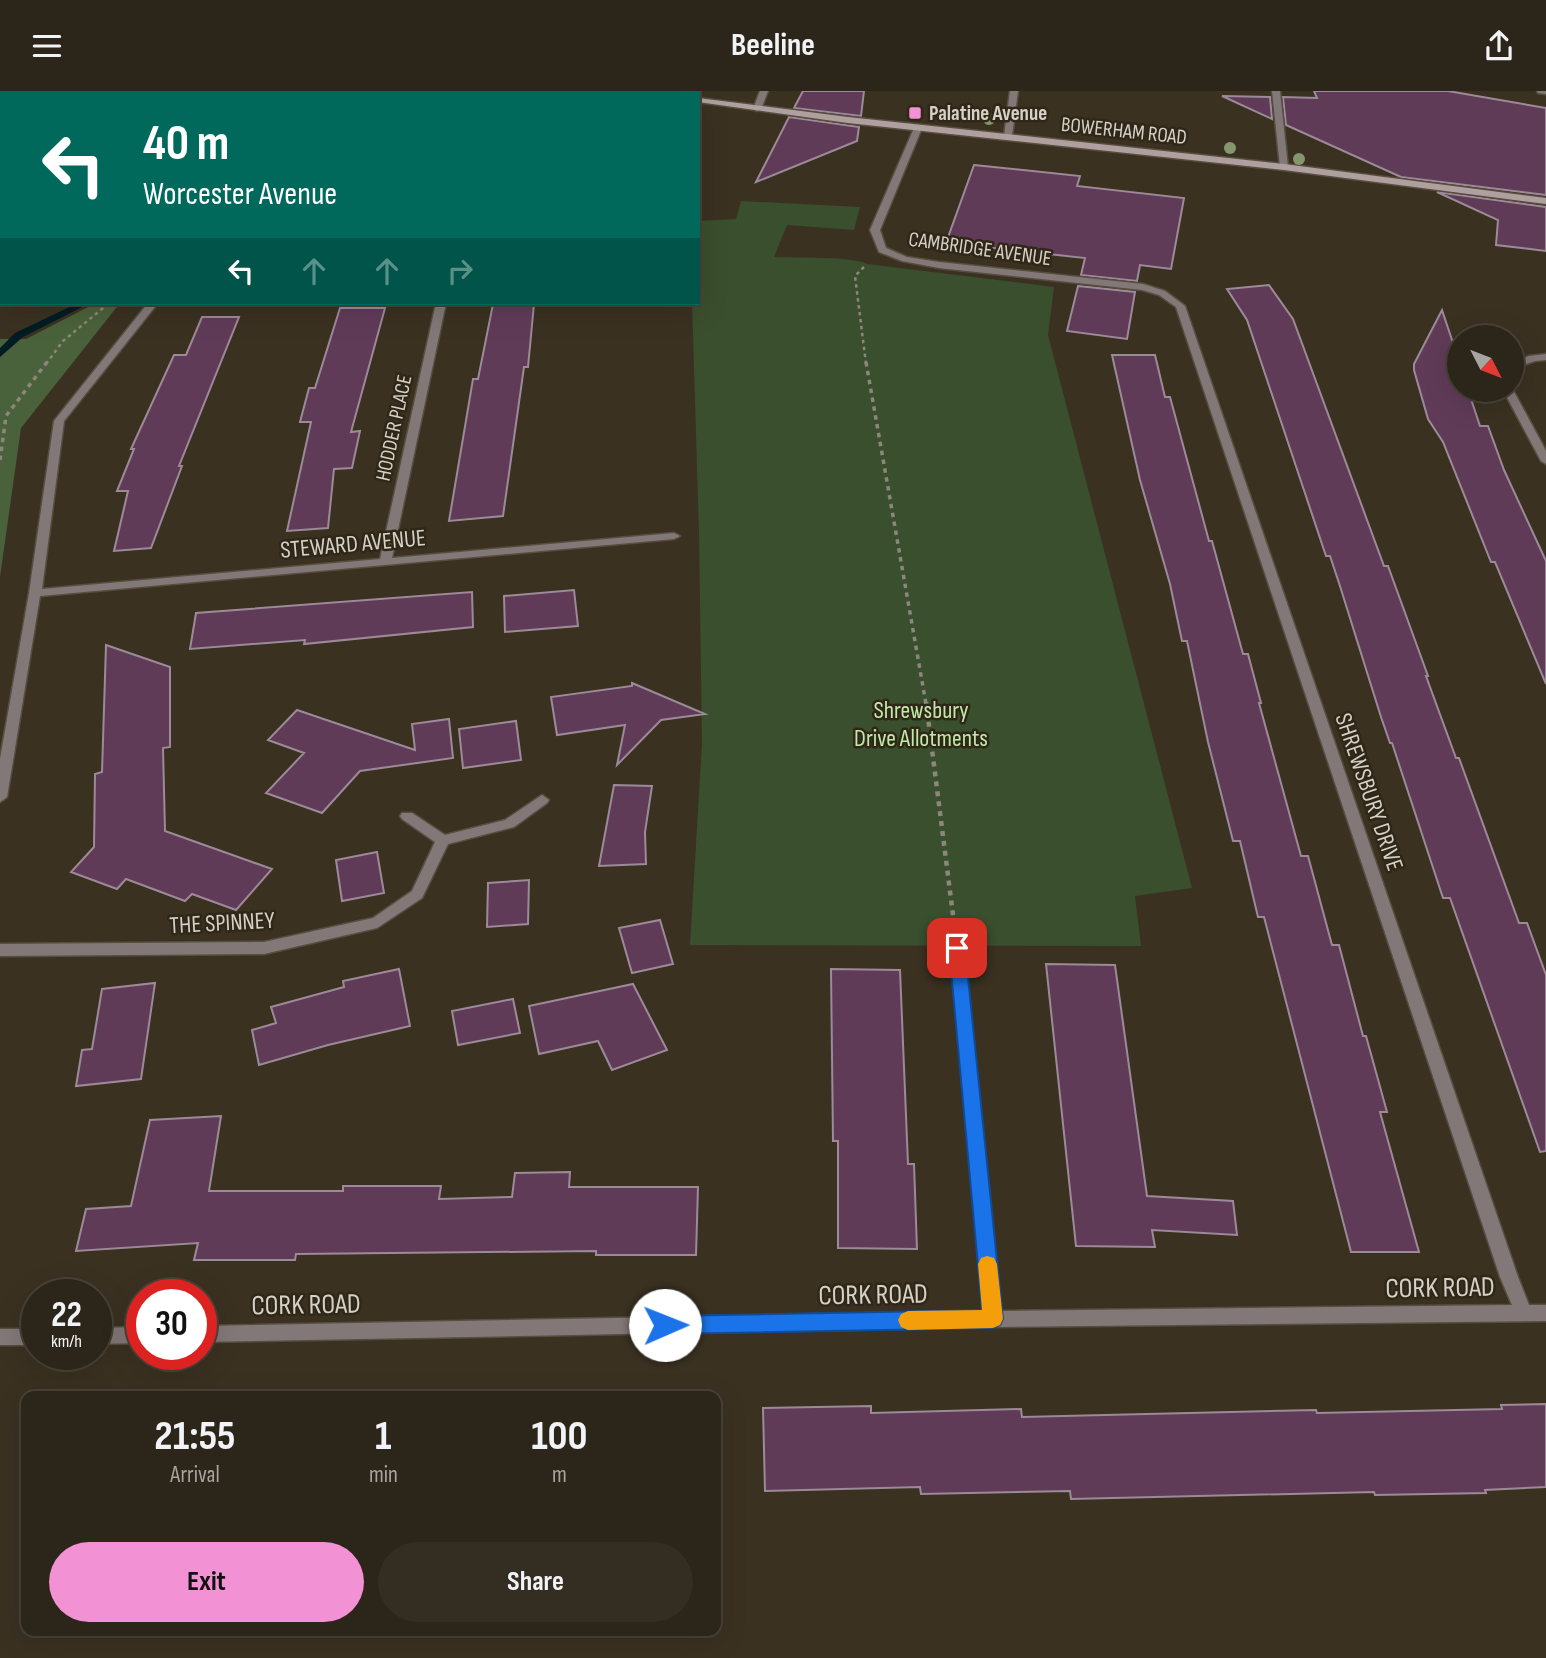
<!DOCTYPE html>
<html lang="en">
<head>
<meta charset="utf-8">
<style>
	body { margin:0; font-family:"Sofia Sans Condensed",sans-serif; background:#342d22; color:#f1f3f6; height:100vh; display:flex; flex-direction:column; font-size:26px; white-space:nowrap }
	* { box-sizing:border-box; margin:0 }
	p { font-size:23px; color:#a6a5a2 }
	.icon { flex:none; width:38px; height:38px; fill:none; stroke:currentColor; stroke-width:2; stroke-linecap:round; stroke-linejoin:round }
	.map { position:relative; flex:1; overflow:hidden }
	.panel { position:absolute; left:21px; top:1300px; width:700px; height:245px; display:flex; flex-direction:column; background:#2c2519; border-radius:14px; box-shadow:0 7px 28px #0002,0 0 0 2px #484238 }
	.panel>* { flex:none }
	.top-card { position:absolute; left:0px; top:0px; width:700px; height:214px; box-shadow:0 7px 28px #0002,0 0 0 2px #484238; background:#00695c; color:#fff; overflow:hidden }
	.needle { width:46px; rotate:132deg }
	.tools { position:absolute; left:1447px; top:234px; display:grid; gap:14px }
	.tools a { display:grid; place-items:center; width:77px; height:77px; border-radius:50%; background:#2c2519; box-shadow:0 7px 28px #0002,0 0 0 2px #484238; font-size:35px }
	.speed { position:absolute; left:21px; top:1188px; display:flex; gap:14px; font-size:35px; font-weight:700; text-align:center }
	.speed>* { display:grid; place-content:center; width:91px; height:91px; border-radius:50%; background:#2c2519; box-shadow:0 7px 28px #0002,0 0 0 2px #484238; line-height:1 }
	.speed small { font-size:18px; font-weight:400 }
	.speed .limit { border:10px solid #d22; background:#fff; color:#111 }
	.pin { position:absolute; display:grid; place-items:center; width:60px; height:60px; color:#fff; margin:-30px; border-radius:14px; box-shadow:0 4px 10px #0006 }
	.me { position:absolute; width:77px; margin:-38px; rotate:89deg; stroke-linejoin:round; filter:drop-shadow(0 0 5px #0008) }
	.turn { display:flex; align-items:center; gap:24px; height:147px; padding:0 28px; font-size:32px }
	.turn .icon { width:91px; height:91px; stroke-width:2.5 }
	.turn b { display:block; font-size:49px; line-height:60px }
	.lanes { display:flex; align-items:center; height:66px; padding:0 28px; background:#0003; justify-content:center; gap:35px; direction:ltr }
	.lanes .off { opacity:.35 }
	.eta { display:flex; justify-content:space-evenly; align-items:center; height:119px; text-align:center }
	.eta b { font-size:42px; font-weight:700; line-height:49px }
	.cta { display:flex; gap:14px; margin-top:auto; padding:14px 28px }
	.cta a { flex:1; height:80px; border-radius:42px; background:#f391d5; color:#111; font-size:28px; font-weight:700; line-height:80px; text-align:center }
	.cta a+a { background:#342d22; color:#f1f3f6 }
	header { display:flex; justify-content:space-between; align-items:center; height:91px; padding:0 28px; background:#2c2519; font-size:32px; font-weight:700 }
	.map>svg:first-child { display:block }
	.green { fill:#3a4f2d }
	.forest { fill:#4a623b }
	.lines { fill:none; stroke-linecap:round; stroke-linejoin:round }
	.stream { fill:#001c24; fill-rule:evenodd }
	.building { fill:#603b58; stroke:#9c8a98; stroke-width:2 }
	.street-casing { stroke:#564e3f; stroke-width:3 }
	.secondary-casing { stroke:#564e3f; stroke-width:3 }
	.path-far2 { stroke:#8d867a; stroke-width:2.5; stroke-dasharray:3.5 3.5; stroke-linecap:butt }
	.path-far1 { stroke:#8d867a; stroke-width:3.5; stroke-dasharray:4.5 4.5; stroke-linecap:butt }
	.path { stroke:#8d867a; stroke-width:4.5; stroke-dasharray:5 5; stroke-linecap:butt }
	.street { fill:#837878; fill-rule:evenodd }
	.secondary { fill:#b09f9f; fill-rule:evenodd }
	.tree { fill:#84976c }
	.route { fill:#1a73e8; stroke:#114b97; stroke-width:2 }
	.slow { fill:#f59e0b }
	.poi-dot { fill:#f391d5; stroke:#2f2717; stroke-width:2.5 }
	.labels { text-anchor:middle; dominant-baseline:central; stroke-width:5; stroke-linejoin:round; paint-order:stroke }
	.far-poi-label { font-size:21px; font-weight:bold; fill:#d6d0c7; stroke:#2f2717; text-anchor:start }
	.far-street-label { font-size:21px; fill:#d6d0c7; stroke:#2f2717 }
	.street-label { font-size:24px; fill:#d6d0c7; stroke:#2f2717 }
	.park-label { font-size:24px; fill:#c1eaa9; stroke:#2f2717 }
	.near-street-label { font-size:28px; fill:#d6d0c7; stroke:#2f2717 }
</style>
</head>
<body>
<header><svg class="icon" aria-label="menu" viewBox="0 0 24 24"><path d="M4 6h16M4 12h16M4 18h16"/></svg>Beeline<svg class="icon" aria-label="share" viewBox="0 0 24 24"><path d="M12 15V3M7 8l5-5 5 5M5 13v7h14v-7"/></svg></header>
<div class="map">
<svg width="1546" height="1567" viewBox="0 0 1546 1567">
	<rect width="100%" height="100%" fill="#3a3121"/>
	<path class="green" d="M741 110 860 116 854 139 787 134 774 166C795 167 852 165 867 173L1054 196 1048 244 1192 797 1135 805 1141 855 690 854 702 652 699 442 692 212H698V130L736 128Z"/>
	<path class="forest" d="M96 212H120L21 337 0 486V248H26Z"/>
	<g class="lines">
		<path class="stream" d="M374 0H383L384 2H375Z
			M78 212H90L23 246 0 266V257L15 242Z"/>
	</g>
	<path class="building" d="M803 0H864L861 25 794 17Z
		M1314 0H1448L1546 17V104L1401 86 1286 34 1283 6 1317 7Z
		M1222 5 1270 6 1272 28Z
		M789 26 859 36 857 50 756 91Z
		M974 74 1080 85 1077 95 1184 107 1171 178 1140 174 1137 190 1081 184 1085 167 946 152Z
		M1437 101 1546 116V160L1496 154 1498 129Z
		M1269 194 1293 228 1384 475H1388L1428 585H1426L1456 667H1459L1519 832H1527L1546 884V1060L1540 1061 1450 807H1443L1392 652H1390L1381 626 1339 492 1330 465H1326L1247 229 1227 198Z
		M1078 195 1135 201 1127 248 1067 240Z
		M493 213H534L528 276H524L503 425 449 430 473 288H478Z
		M340 217H385L351 341 360 340 352 377 334 378 328 437 287 440 311 331H300L309 297H315Z
		M1442 219 1460 273V299H1468L1480 335H1488L1504 379 1546 470V593L1495 471H1491L1443 351 1428 328 1414 279V273Z
		M202 226H239L179 375H182L151 457 114 460 128 400H117L134 358H131L174 264H186Z
		M1112 264H1155L1165 306H1170L1209 450H1212L1243 563H1248L1261 612H1259L1301 765H1308L1332 854H1339L1363 945H1366L1387 1021H1380L1419 1161H1351L1264 826H1258L1240 750H1233L1208 651 1187 550H1182L1170 493 1140 389Z
		M574 499 578 535 505 541 504 505Z
		M472 501 473 536 304 553 305 549 190 558 196 522Z
		M106 554 170 576V656L163 657 165 740 272 778 236 819 192 803 185 810 126 788 117 798 71 781 94 756 95 683 102 681Z
		M632 592 705 623 661 629 617 674 625 634 557 644 551 606 632 595Z
		M297 619 415 659 412 633 449 628 453 667 360 680 322 722 266 702 304 662 268 649Z
		M516 630 521 669 463 677 459 638Z
		M614 694 652 695 645 741 646 773 599 775Z
		M377 761 384 802 342 810 336 769Z
		M529 789 528 833 487 836 488 792Z
		M660 829 673 873 632 882 619 837Z
		M1046 873 1115 874 1147 1105 1233 1110 1237 1144 1152 1139 1155 1156 1076 1155Z
		M399 878 410 935 328 954 259 974 252 939 276 932 271 916 344 896 343 890Z
		M831 878 900 879 908 1073H914L917 1158 838 1157V1050H833Z
		M155 892 141 988 76 995 82 959 92 958 102 898Z
		M633 893 667 959 612 979 598 950 539 963 529 915Z
		M513 908 520 942 458 954 452 920Z
		M221 1025 209 1100H343V1095H441L439 1108 512 1106 515 1082 570 1081 569 1096H698L696 1164H596V1160L296 1163 295 1169H194L198 1152 76 1160 86 1118 131 1115 150 1029Z
		M1546 1313V1396L1485 1399 1486 1402 1375 1404 1374 1401 1071 1408 1070 1400 921 1403 920 1396 765 1400 763 1317 871 1315V1322L1021 1318 1022 1326 1316 1319 1317 1322 1502 1318 1501 1314Z"/>
	<g class="lines">
		<defs>
			<path id="street" d="M760 0H768L761 18 757 20 753 18Z
				M1010 0H1018L1012 45 1008 48 1004 45Z
				M1272 0H1280L1288 76 1284 79 1280 76Z
				M1537 0H1546V3L1538 2Z
				M918 34 922 37 880 139 886 157 907 166 939 171 1143 193 1165 200 1185 215 1518 1186 1529 1214H1546V1230L993 1236 201 1251V1235L984 1220 950 857 952 853H962L964 857 1001 1220 1512 1214 1500 1186 1176 216 1159 204 1142 199 939 177 902 170 879 161 870 139 914 37Z
				M2 165V171L0 172V166Z
				M148 212H158L64 330 42 498 380 468 436 212H446L392 467 674 442 680 445 674 448 40 505 7 706 0 711V668L29 502 54 330Z
				M1546 263V269L1535 270 1512 278V271L1529 265Z
				M1512 297 1546 360V373L1541 370 1503 299H1512Z
				M542 704 549 709 547 712 514 736 448 753 422 807 377 837 264 863 0 865V853L264 851 373 827 412 800 435 751 402 728 400 725 402 722H412L445 744 505 729Z
				M142 1236V1252L96 1253V1237Z
				M0 1238H37V1254H0Z"/>
			<path id="secondary" d="M631 0H640L629 2Z
				M643 0 660 2H644Z
				M698 7 848 26 1284 73 1546 107V113L1284 79 848 32 698 11Z
				M0 68H2V74H0Z"/>
		</defs>
		<use href="#street" class="street-casing"/>
		<use href="#secondary" class="secondary-casing"/>
		<path class="path-far2" d="M563 2 565 0
			M864 176 855 185 866 273
			M46 273 63 250 108 213 116 212"/>
		<path class="path-far1" d="M866 271 926 613
			M0 369 6 325 47 271"/>
		<path class="path" d="M926 611 954 832"/>
		<use href="#street" class="street"/>
		<use href="#secondary" class="secondary"/>
	</g>
	<g class="tree">
		<circle cx="989" cy="28" r="6"/>
		<circle cx="1230" cy="57" r="6"/>
		<circle cx="1299" cy="68" r="6"/>
	</g>
	<path class="route" d="M957 850 965 857 1003 1228 1000 1234 993 1237 665 1243 658 1240 655 1234 658 1227 665 1225 982 1219 949 857Z"/>
	<path class="slow" d="M987 1165 994 1167 997 1173 1003 1228 1000 1234 993 1237 908 1239 901 1236 898 1229 901 1223 908 1220 982 1219 978 1173 981 1167Z"/>
	<rect class="poi-dot" x="908" y="15" width="14" height="14" rx="3.5"/>
	<g class="labels">
		<g class="far-poi-label">
			<text x="929" y="22">Palatine Avenue</text>
		</g>
		<g class="far-street-label">
			<text transform="translate(1124 40) rotate(6)">BOWERHAM ROAD</text>
			<text transform="translate(980 158) rotate(8)">CAMBRIDGE AVENUE</text>
			<text transform="translate(394 337) rotate(-78)">HODDER PLACE</text>
		</g>
		<g class="street-label">
			<text transform="translate(353 453) rotate(-5)">STEWARD AVENUE</text>
			<text transform="translate(1369 701) rotate(71)">SHREWSBURY DRIVE</text>
			<text transform="translate(222 832) rotate(-3)">THE SPINNEY</text>
		</g>
		<g class="park-label">
			<text x="921" y="619">Shrewsbury<tspan x="921" dy="28">Drive Allotments</tspan></text>
		</g>
		<g class="near-street-label">
			<text transform="translate(1440 1197) rotate(-1)">CORK ROAD</text>
			<text transform="translate(873 1204) rotate(-1)">CORK ROAD</text>
			<text transform="translate(306 1214) rotate(-1)">CORK ROAD</text>
		</g>
	</g>
</svg>
<div class="tools">
<a><svg class="needle" viewBox="-14 -14 28 28"><path d="M0-13l5 13h-10z" fill="#e53935"/><path d="M0 13l5-13h-10z" fill="#a6a5a2"/></svg></a>
</div>
<div class="speed"><div>22<small>km/h</small></div><div class="limit">30</div></div>
<div class="pin" style="left:957px;top:857px;background:#d93025"><svg class="icon" aria-label="arrive" viewBox="0 0 24 24"><path d="M6 21V4h12l-3 4 3 4H6"/></svg></div>
<svg class="me" style="left:665px;top:1234px" viewBox="-20 -20 40 40"><circle r="19" fill="#fff"/><path d="M0-13L10 11 0 6-10 11z" fill="#1a73e8"/></svg>
<div class="top-card">
<div class="turn"><svg class="icon" aria-label="left" viewBox="0 0 24 24"><path d="M17 20v-9H6M10 6l-5 5 5 5"/></svg><div><b>40 m</b>Worcester Avenue</div></div>
<div class="lanes"><svg class="icon" aria-label="left" viewBox="0 0 24 24"><path d="M17 20v-9H6M10 6l-5 5 5 5"/></svg><svg class="icon off" aria-label="ahead" viewBox="0 0 24 24"><path d="M12 20V5M6 11l6-6 6 6"/></svg><svg class="icon off" aria-label="ahead" viewBox="0 0 24 24"><path d="M12 20V5M6 11l6-6 6 6"/></svg><svg class="icon off" aria-label="right" viewBox="0 0 24 24"><path d="M7 20v-9h11M14 6l5 5-5 5"/></svg></div>
</div>
<section class="panel">
<div class="eta">
<div><b>21:55</b><p>Arrival</p></div>
<div><b>1</b><p>min</p></div>
<div><b>100</b><p>m</p></div>
</div>
<div class="cta"><a>Exit</a><a>Share</a></div>
</section>
</div>
</body>
</html>
